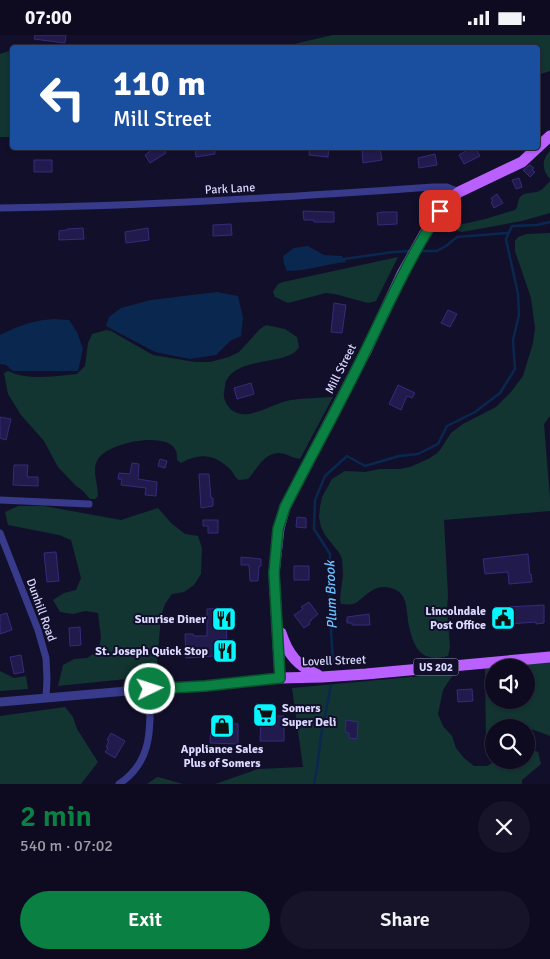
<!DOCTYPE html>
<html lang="en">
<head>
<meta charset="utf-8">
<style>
	body { margin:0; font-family:Signika,sans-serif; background:#171429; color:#f1f3f6; height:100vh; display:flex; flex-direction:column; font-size:19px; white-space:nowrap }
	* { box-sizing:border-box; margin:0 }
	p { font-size:16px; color:#9b9ba5 }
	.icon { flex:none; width:28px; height:28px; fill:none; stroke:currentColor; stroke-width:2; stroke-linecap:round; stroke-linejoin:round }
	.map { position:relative; height:749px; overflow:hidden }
	.drawer { display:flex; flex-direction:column; background:#0e0b20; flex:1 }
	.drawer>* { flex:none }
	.banner { position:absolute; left:10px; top:10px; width:530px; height:105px; border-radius:5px; box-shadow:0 1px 4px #0004,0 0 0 1px #2e2b3e; background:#1a4fa0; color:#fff; overflow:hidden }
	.controls { position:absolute; left:485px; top:624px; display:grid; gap:10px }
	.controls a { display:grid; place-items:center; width:50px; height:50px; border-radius:50%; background:#0e0b20; box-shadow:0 1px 4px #0004,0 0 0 1px #2e2b3e; font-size:25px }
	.pin { position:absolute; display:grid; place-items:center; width:42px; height:42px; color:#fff; margin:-21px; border-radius:10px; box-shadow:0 2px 8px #0006 }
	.me { position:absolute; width:55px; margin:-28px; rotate:86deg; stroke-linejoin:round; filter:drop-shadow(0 0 4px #0008) }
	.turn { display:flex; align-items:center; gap:18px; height:105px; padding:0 20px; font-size:22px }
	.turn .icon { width:65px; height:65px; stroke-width:2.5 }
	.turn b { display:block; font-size:35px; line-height:42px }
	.round { display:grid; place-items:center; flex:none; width:52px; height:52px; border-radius:26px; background:#171429 }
	.overview { display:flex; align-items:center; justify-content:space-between; height:85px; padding:0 20px }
	h1 { font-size:30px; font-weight:600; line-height:38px; color:#0b8043 }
	.button { display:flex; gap:10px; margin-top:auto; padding:10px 20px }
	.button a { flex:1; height:58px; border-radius:30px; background:#0b8043; color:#fff; font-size:20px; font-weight:600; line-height:58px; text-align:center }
	.button a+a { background:#171429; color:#f1f3f6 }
	.status { display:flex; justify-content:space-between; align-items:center; height:35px; padding:0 25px; background:#0e0b20; direction:ltr }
	.status svg { height:14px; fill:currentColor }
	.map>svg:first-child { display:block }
	.green { fill:#123532; fill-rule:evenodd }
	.water { fill:#0a284f }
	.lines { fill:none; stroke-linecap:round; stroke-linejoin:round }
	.stream { stroke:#0a284f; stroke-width:2.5 }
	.building { fill:#211a4d; stroke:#362b7a }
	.minor { stroke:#383a8c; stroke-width:7 }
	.tertiary { stroke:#383a8c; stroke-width:9 }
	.primary { stroke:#ba60ff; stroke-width:11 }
	.route-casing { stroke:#07532c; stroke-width:12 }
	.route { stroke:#0b8043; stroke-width:9 }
	.labels { text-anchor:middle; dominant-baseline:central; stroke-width:4; stroke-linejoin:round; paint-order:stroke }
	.shield { fill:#120f2b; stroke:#9f9cbf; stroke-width:1 }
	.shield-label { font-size:11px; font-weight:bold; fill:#dbd9ff }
	.street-label { font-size:12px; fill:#dbd9ff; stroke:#120f2b }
	.poi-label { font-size:12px; font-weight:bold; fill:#dbd9ff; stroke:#120f2b; text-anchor:end }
	.water-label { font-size:14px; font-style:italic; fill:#67c2ff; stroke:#120f2b }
</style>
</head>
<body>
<div class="status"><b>07:00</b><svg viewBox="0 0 49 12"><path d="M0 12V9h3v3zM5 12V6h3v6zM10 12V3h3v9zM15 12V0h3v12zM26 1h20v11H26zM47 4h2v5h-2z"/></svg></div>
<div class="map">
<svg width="550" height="749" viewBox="0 0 550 749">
	<rect width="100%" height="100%" fill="#120f2b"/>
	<path class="green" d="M333 0H550V36L538 40V12H288L298 8Z
		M12 15V102H0V19Z
		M550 116V144C542 135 541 125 550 116Z
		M550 146V178L522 186 462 197 458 196 456 194 459 190 463 189 485 184 515 175C519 171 517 165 521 161 526 157 532 158 537 157 543 155 546 150 550 146Z
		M550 198V381L544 389 550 463V476L444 485 448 560 447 575 450 612 448 621C423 628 414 615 409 591 406 578 409 560 394 554 379 549 373 554 362 563 359 565 357 568 353 569 349 570 345 569 341 569L340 564 343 539 342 524 340 519 325 500 321 492 319 482 320 472 322 462 332 444 345 436 365 437 380 434H400L410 432 428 424 436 419 440 415 451 398 463 389 496 372 511 357 523 341 533 308 535 293 531 263 515 216V206L518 202 527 199Z
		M398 222 376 266 368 268 335 259 326 258 288 268 275 262 273 257 278 249 283 247Z
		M266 290 285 294 297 302 299 312C290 331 239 320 226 346 225 349 225 353 224 357 223 364 227 372 233 376 248 387 275 367 291 365 305 363 319 363 333 362L300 424C294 423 290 421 285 419 266 413 258 433 248 444L239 445C234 442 233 436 229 433 213 419 199 418 181 428L177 425C177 422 177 417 175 414 164 396 105 408 97 426 92 435 98 450 98 461L95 464H90L83 456 75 450 58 432 44 406 21 380 8 359 4 338 8 336C29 346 54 341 77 339L85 331 88 308 92 299 106 295 111 296 153 320 195 327H210L229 322 239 317 260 294Z
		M18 471H44L121 485 158 473 171 488 185 499 198 501 202 513 201 539 194 550 184 557 172 559 165 569 161 581 156 641 58 651 63 630 74 624 87 623 98 616 101 603 98 578 85 576 73 579 60 577 53 565 64 558 76 555 81 543 71 505 59 500 8 490 5 477Z
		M550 627V701L531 694H526V692H494V707L486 712 485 632ZM494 632H526V665H494Z
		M0 636 14 643 26 641 28 654 0 656Z
		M454 638 443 655 438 679 443 691 452 701 456 713 464 723 474 731H487L497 725H526V712L538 717 541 729 522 745V749H215L258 734 303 732 292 653Z
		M65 672 73 682 77 694 98 727 81 749H0V681Z
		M157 742H158L183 749H147Z"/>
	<path class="water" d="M308 211 324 220 342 221 346 227C326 229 307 236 287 236L284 229 283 221 294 213Z
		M217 257 238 261 243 283 241 301 230 306 216 320 190 324 155 317 106 291 109 282 121 273 151 265Z
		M54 284 69 285 77 297 83 314 78 336H13L6 330 0 329V300C21 290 31 286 54 284Z"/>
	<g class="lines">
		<path class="stream" d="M420 216H437L446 211 457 202 508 198
			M344 224 393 217 410 216
			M333 628 329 564 330 519 314 494 315 465 325 441 347 421 365 431 399 421 418 419 438 409 447 391 475 377 500 358 515 334 513 305 519 280 518 259 506 204 512 191 537 190 550 187
			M314 749 317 734 321 701 331 650"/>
	</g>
	<path class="building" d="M35 0H66L65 8 34 4Z
		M156 112H163L166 118 150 128 145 120Z
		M195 112H215V119L196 122Z
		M310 112H329L328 122 309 120Z
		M472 112H475L480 121 464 129 459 120Z
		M380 113 382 125 363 128 362 116Z
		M435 119 437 130 419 133 418 123Z
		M34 125H52V137H34Z
		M530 130 534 133 532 135 535 137 530 142 523 135Z
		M519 143 522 152 516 154 512 145Z
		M497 159 503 168 494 173 491 167 493 166 491 163Z
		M303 176 334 177V187H314V185H304Z
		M383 177H397V189L378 190 377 178Z
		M231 189 232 200 213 201V190Z
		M83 193 84 204 59 205V196L67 195V194Z
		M148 193 149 205 126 208 125 197Z
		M334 268 346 270 342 298 331 297Z
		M448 275 457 279 450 292 441 288Z
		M251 348 254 359 237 364 234 353Z
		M398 350 415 358 412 363 407 361 401 375 389 369Z
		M0 382 11 384 6 405 0 403Z
		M160 424 167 426 165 433 158 431Z
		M132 428 139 429 138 444 157 447 156 461 145 460 146 453 121 450 122 444H118L119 438 130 439Z
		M14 430H28L27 442H38V451L13 450Z
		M199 439H209L211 463H213V471L201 473Z
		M297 482 306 483V493L296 492Z
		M203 485H218V498H208V491H203Z
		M56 517 59 546 47 547 44 518Z
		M528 519 530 540 531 539 532 547 509 549 508 537 485 539 483 524Z
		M241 522 261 524V531H259L258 546H250L249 530H241Z
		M294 531H309V545H294Z
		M309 567 318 579 311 585V586L309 587 310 589 304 593 294 580 303 574 301 572Z
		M544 570V588L536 589V587L508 589V591H500L499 575H507V572Z
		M226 573 227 620 186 623 185 599H193L194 601H207V574Z
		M7 578 12 595 0 599V580Z
		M369 579 370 590H352V588H347V582Z
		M80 592 81 610 70 611 69 593Z
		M21 620 24 637 14 639 10 622Z
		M472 654 473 666 458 667 457 655Z
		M261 681H284V706H260Z
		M346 685 358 687 357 704 349 703V698L345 697Z
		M211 687 238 689V709L210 708Z
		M111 698 125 706 115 723 105 717 108 713 106 712 109 706 107 705Z"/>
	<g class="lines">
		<path class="minor" d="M0 173C145 171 289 162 433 152H447L459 157
			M0 465 89 469
			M0 498 38 595 46 623 47 644 46 663
			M119 749C154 726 150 691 150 654"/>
		<path class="tertiary" d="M0 667 150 654 207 651 280 643"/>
		<path class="primary" d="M550 101 522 127 459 157 449 165 440 176 425 198 402 239 367 314 285 472 279 493 274 538 280 643 322 642 366 639 550 622
			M281 598C288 620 298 631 318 640"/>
	</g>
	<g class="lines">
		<defs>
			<path id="route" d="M150 654 205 651 280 643 274 538 278 494 285 472C312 419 341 367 367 313 390 266 411 219 440 176"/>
		</defs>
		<use href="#route" class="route-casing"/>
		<use href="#route" class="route"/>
	</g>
	<defs>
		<symbol id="civic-square" viewBox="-11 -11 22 22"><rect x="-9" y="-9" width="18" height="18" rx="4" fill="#05f6ff" stroke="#120f2b"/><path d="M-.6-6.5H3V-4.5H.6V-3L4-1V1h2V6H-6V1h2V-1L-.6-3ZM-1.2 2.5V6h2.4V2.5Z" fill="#111"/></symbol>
		<symbol id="restaurant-square" viewBox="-11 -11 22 22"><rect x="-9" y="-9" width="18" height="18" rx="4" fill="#05f6ff" stroke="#120f2b"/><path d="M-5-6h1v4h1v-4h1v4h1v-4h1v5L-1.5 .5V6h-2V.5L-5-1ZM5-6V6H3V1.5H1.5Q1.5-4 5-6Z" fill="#111"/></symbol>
		<symbol id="supermarket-square" viewBox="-11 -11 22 22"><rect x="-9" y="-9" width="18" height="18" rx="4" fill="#05f6ff" stroke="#120f2b"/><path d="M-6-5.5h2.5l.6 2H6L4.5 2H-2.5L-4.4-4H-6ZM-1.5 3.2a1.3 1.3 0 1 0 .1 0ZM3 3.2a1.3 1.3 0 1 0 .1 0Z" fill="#111"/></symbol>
		<symbol id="shop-square" viewBox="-11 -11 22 22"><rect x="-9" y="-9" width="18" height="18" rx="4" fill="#05f6ff" stroke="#120f2b"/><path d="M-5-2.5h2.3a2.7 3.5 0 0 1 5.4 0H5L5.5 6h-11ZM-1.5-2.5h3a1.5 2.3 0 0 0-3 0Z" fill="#111"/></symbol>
	</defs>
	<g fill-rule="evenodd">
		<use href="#civic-square" x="489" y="569" width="28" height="28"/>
		<use href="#restaurant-square" x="210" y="570" width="28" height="28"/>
		<use href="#restaurant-square" x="211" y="602" width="28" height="28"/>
		<use href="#supermarket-square" x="251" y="666" width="28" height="28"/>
		<use href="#shop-square" x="208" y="677" width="28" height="28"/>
	</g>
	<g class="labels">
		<rect class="shield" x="413.5" y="623.5" width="45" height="17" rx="4"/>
		<g class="shield-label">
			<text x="436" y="632">US 202</text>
		</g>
		<g class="street-label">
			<text transform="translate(230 154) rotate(-3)">Park Lane</text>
			<text transform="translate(341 334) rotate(-63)">Mill Street</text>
			<text transform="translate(41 575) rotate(70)">Dunhill Road</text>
			<text transform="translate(334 626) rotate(-2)">Lovell Street</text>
		</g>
		<g class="poi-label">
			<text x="486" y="576">Lincolndale<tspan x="486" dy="14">Post Office</tspan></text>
			<text x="206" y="584">Sunrise Diner</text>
			<text x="208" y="616">St. Joseph Quick Stop</text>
			<text x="282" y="673" text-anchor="start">Somers<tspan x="282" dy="14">Super Deli</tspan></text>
			<text x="222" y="714" text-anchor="middle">Appliance Sales<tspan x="222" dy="14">Plus of Somers</tspan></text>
		</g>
		<g class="water-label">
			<text transform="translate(331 560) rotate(-92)">Plum Brook</text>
		</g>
	</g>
</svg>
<div class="controls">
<a><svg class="icon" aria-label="sound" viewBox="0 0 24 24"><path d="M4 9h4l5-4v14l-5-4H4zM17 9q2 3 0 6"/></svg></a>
<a><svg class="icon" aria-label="search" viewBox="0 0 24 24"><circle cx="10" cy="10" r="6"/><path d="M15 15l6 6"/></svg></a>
</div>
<div class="pin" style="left:440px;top:176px;background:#d93025"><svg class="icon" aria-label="arrive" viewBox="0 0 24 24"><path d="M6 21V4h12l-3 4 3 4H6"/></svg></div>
<svg class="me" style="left:150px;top:654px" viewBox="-20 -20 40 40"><circle r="17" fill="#0b8043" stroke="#fff" stroke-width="3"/><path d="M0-11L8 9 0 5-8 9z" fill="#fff"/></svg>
<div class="banner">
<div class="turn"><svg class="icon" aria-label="left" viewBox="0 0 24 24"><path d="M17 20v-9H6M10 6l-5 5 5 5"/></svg><div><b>110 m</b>Mill Street</div></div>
</div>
</div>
<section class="drawer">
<div class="overview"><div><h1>2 min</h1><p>540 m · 07:02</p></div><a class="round"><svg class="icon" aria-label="close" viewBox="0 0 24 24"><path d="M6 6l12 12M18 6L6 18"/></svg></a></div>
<div class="button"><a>Exit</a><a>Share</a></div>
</section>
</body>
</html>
